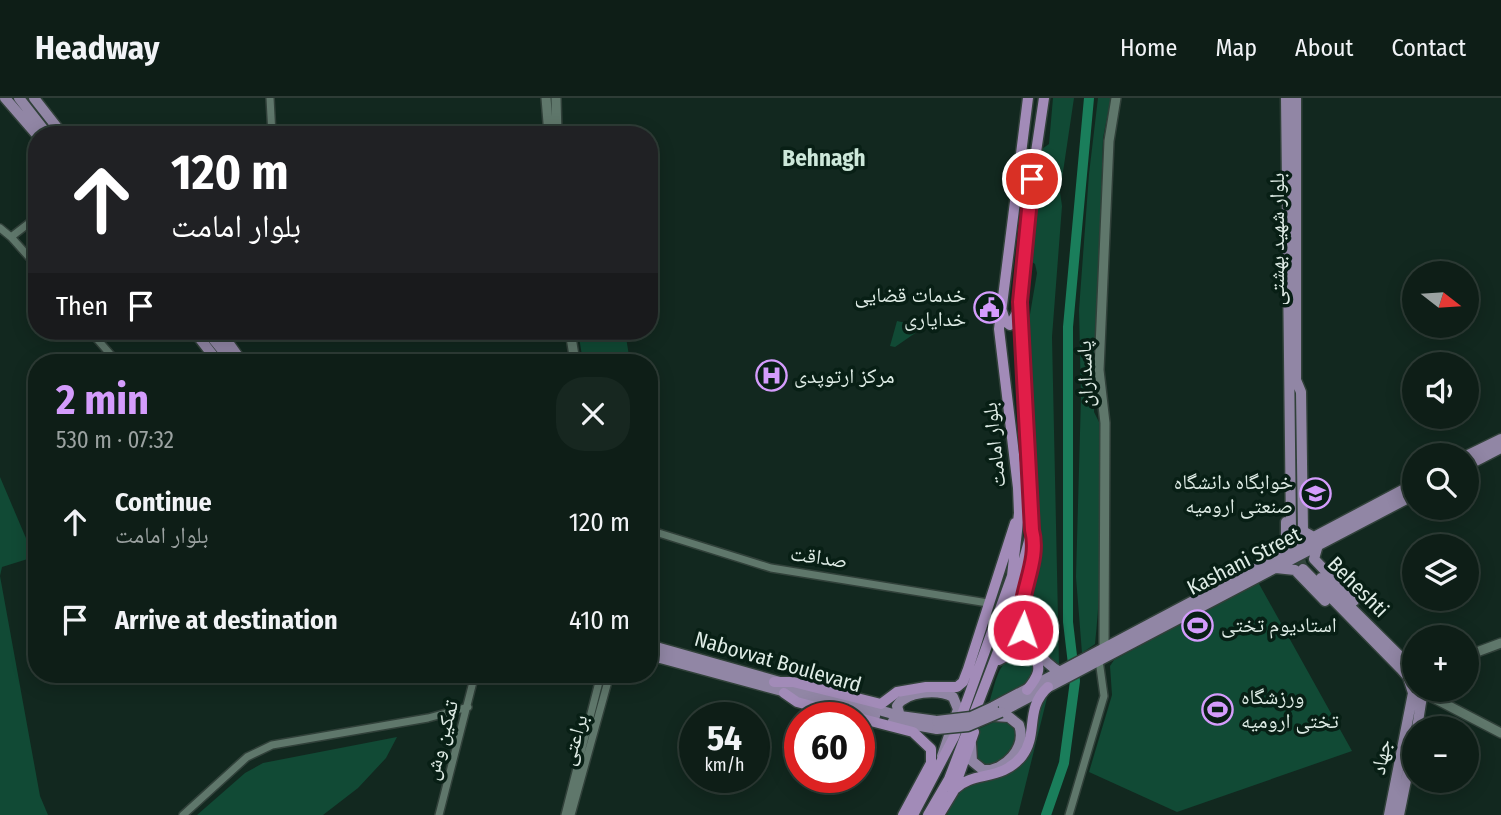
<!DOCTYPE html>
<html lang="en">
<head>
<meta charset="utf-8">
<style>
	body { margin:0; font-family:"Fira Sans Condensed","Noto Naskh Arabic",sans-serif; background:#172720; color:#f1f3f6; height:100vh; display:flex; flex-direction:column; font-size:26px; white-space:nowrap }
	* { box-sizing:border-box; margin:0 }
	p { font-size:23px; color:#9ba2a1 }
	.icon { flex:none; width:38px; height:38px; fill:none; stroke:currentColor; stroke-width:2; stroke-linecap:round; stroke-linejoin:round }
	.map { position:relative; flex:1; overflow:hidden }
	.side { position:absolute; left:28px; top:256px; width:630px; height:329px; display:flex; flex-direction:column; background:#0e1e17; border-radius:28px; box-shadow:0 4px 18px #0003,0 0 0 2px #2e3c36 }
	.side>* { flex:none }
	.hud { position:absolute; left:28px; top:28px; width:630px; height:214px; border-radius:28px; box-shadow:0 4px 18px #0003,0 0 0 2px #2e3c36; background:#202124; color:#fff; overflow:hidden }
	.needle { width:46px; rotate:107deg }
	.fabs { position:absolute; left:1402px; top:163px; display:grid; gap:14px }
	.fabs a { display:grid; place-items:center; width:77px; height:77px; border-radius:50%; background:#0e1e17; box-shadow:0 4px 18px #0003,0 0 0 2px #2e3c36; font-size:35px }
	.speed { position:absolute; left:679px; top:604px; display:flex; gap:14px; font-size:35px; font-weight:700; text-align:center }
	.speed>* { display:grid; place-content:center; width:91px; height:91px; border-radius:50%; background:#0e1e17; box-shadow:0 4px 18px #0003,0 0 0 2px #2e3c36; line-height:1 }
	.speed small { font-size:18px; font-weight:400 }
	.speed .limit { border:10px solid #d22; background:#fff; color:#111 }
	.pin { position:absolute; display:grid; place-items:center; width:60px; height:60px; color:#fff; margin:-30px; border:4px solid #fff; border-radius:50%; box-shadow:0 2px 7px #0007 }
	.me { position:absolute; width:77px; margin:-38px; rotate:3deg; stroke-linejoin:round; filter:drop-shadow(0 0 5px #0008) }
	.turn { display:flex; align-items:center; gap:24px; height:147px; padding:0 28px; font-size:32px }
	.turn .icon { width:91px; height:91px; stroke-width:2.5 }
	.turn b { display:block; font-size:49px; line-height:60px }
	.then { display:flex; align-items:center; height:66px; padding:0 28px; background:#0003; gap:14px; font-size:26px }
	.round { display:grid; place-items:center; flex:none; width:74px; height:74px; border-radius:28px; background:#172720 }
	.overview { display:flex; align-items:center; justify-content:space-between; height:119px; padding:0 28px }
	h1 { font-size:42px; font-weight:700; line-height:52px; color:#d49cfc }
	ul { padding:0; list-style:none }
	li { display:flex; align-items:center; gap:21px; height:98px; padding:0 28px }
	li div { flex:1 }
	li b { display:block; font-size:26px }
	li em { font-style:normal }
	header { display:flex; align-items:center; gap:42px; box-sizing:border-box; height:98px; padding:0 35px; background:#0e1e17; border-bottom:2px solid #2e3c36 }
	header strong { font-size:33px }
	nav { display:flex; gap:38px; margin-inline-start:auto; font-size:24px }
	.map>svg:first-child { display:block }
	.green { fill:#114a35 }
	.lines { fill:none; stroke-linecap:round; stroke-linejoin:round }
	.river { stroke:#1a7e5b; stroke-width:10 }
	.primary-tunnel { stroke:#31453d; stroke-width:10; stroke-dasharray:10 5; stroke-linecap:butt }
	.tertiary-casing { stroke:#31413a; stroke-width:10 }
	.secondary-casing { stroke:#31413a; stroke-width:12 }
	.primary-casing { stroke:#31413a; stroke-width:13 }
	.trunk-casing { stroke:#31413a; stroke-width:13 }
	.tertiary { stroke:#5f776b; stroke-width:7 }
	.secondary { stroke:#5f776b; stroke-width:9 }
	.primary { stroke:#9186a5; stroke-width:10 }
	.trunk { stroke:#a28bb8; stroke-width:10 }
	.primary-bridge-casing { stroke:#31413a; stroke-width:13; stroke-linecap:butt }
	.primary-bridge { stroke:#9186a5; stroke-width:10 }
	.route-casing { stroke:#92132f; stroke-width:18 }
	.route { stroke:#e11d48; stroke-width:12 }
	.labels { text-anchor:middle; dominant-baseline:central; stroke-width:7; stroke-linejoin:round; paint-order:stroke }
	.street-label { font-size:21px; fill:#dfece6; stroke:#081f15 }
	.poi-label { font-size:21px; fill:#dfece6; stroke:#081f15; text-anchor:start }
	.neighbourhood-label { font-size:23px; font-weight:bold; fill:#cce7d9; stroke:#081f15 }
</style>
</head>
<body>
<header>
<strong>Headway</strong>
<nav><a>Home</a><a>Map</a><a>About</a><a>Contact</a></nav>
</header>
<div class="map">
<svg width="1501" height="717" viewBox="0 0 1501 717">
	<rect width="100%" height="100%" fill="#12281f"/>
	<path class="green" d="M1053 0H1074L1060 94 1062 108 1052 239 1059 567C1044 558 1026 534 1024 517L1041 440 1027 234 1037 175 1035 166 1029 162 1042 51 1049 46Z
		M1098 0H1111L1103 40 1094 314 1099 324C1101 398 1103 472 1095 546L1082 555 1076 479 1081 299 1079 212 1089 76Z
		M897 223 924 229 895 249 890 248Z
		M625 233 630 264H583L579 239Z
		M0 379 34 459 2 469 0 478 40 698 48 717H0Z
		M1258 484 1352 653 1177 714 1089 674 1112 597 1110 568 1114 562Z
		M1023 555 1035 564 1031 583 989 605C997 581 997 561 1023 555Z
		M1044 600H1047L1018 717H947C959 671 999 692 1026 661 1036 649 1033 634 1036 620 1037 613 1041 606 1044 600Z
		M1001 621 1012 623 1019 639 1006 662 987 669 978 665 972 649 978 631Z
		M397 639 386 660 358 690 323 717H197L245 675 263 665Z"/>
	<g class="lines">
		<path class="river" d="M1046 717 1064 665 1075 583 1068 524V229L1089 0"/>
		<path class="primary-tunnel" d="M1291 432 1303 471"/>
		<defs>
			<path id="tertiary" d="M270 0 272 37
				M0 130 11 139 37 119
				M11 139 37 168
				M90 233 111 257
				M649 432 771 470 988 505
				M183 717 247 659 272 647 428 620 468 609
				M439 717 475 576
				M565 717 601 576
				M571 717 610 576
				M1069 717 1104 598 1099 562"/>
			<path id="secondary" d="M546 0 549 37H556
				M556 0 557 37
				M570 233 575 264
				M1104 551 1105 325 1099 272 1109 43 1116 0
				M1466 558 1501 545
				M1424 595 1501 635"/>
			<path id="primary" d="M5 0 37 37
				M19 0 48 37
				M34 0 63 37
				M1286 0 1291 432
				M194 233 218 264
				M207 233 232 264
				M220 233 242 264
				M1296 282 1301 294 1303 433 1312 438
				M1296 286V0
				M1466 358 1501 341
				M1466 368 1501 350
				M1032 432 1036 447 1021 522C1026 541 1042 564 1060 574
				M1318 447 1314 461 1354 503
				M1280 456 1286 441V424
				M1276 470 1295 472 1325 503
				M1303 471 1401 571 1408 579 1413 595 1389 717
				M1321 480 1414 572
				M649 547 900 618 937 623
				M649 557 875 618
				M993 609 1414 386
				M1001 614 1414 397
				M900 618 897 608C906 593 938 591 953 599L958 611 942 658
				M893 623 937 631
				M1417 630 1423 592
				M971 646 972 663 983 672C1005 674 1027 649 1019 627L1009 619 994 618
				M1399 717 1414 643"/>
			<path id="trunk" d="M1002 213 1005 223 1010 227 1018 213
				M999 562 1017 552 1032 556C1044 569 1037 580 1027 592
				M774 584H793L881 606 897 594 926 589H957L963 584 968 571 1015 425
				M784 595 797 604 856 620
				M859 620 913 634 931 651V665L903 717
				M955 691C974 672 1001 684 1022 658 1039 636 1024 611 1048 589
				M913 717 954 639 1012 478 1019 415 1018 390 999 231 1028 0
				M928 717 949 681 1000 548 1032 432 1020 204 1032 81 1044 0
				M939 717 953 694 974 634"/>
		</defs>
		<use href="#tertiary" class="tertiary-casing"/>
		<use href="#secondary" class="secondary-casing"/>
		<use href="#primary" class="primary-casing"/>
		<use href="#trunk" class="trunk-casing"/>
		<use href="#tertiary" class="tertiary"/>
		<use href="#secondary" class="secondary"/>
		<use href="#primary" class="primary"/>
		<use href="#trunk" class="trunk"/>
		<defs>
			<path id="primary-bridge" d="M937 623 971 619 993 609
				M937 631 968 628 1001 614"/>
		</defs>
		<use href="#primary-bridge" class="primary-bridge-casing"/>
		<use href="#primary-bridge" class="primary-bridge"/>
	</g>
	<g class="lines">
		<defs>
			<path id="route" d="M1023 532C1015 499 1041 466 1032 432L1020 204 1032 81"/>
		</defs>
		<use href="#route" class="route-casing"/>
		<use href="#route" class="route"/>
	</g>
	<defs>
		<symbol id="civic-ring" viewBox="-11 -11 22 22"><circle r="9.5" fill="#081f15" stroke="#d49cfc" stroke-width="1.5"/><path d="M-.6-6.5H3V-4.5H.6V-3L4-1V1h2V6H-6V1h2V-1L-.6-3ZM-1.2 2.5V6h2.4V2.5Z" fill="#d49cfc"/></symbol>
		<symbol id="hospital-ring" viewBox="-11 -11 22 22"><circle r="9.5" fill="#081f15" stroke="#d49cfc" stroke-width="1.5"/><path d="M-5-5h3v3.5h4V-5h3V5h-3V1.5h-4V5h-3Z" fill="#d49cfc"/></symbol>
		<symbol id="university-ring" viewBox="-11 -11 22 22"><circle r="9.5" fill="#081f15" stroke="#d49cfc" stroke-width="1.5"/><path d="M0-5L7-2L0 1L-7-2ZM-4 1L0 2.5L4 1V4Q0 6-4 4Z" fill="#d49cfc"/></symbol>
		<symbol id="stadium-ring" viewBox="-11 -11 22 22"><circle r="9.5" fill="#081f15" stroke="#d49cfc" stroke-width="1.5"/><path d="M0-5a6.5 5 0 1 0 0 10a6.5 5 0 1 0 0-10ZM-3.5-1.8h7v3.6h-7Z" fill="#d49cfc"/></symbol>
	</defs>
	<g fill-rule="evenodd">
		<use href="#civic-ring" x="972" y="192" width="35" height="35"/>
		<use href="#hospital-ring" x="754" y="260" width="35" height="35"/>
		<use href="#university-ring" x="1298" y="378" width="35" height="35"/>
		<use href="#stadium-ring" x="1180" y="510" width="35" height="35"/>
		<use href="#stadium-ring" x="1200" y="594" width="35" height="35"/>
	</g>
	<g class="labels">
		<g class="street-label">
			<text transform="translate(1277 141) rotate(-90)">بلوار شهید بهشتی</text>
			<text transform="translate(1085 276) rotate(-92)">پاسداران</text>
			<text transform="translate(994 347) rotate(-96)">بلوار امامت</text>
			<text transform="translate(819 459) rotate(8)">صداقت</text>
			<text transform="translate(1244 463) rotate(-27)">Kashani Street</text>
			<text transform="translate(1358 489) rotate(45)">Beheshti</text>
			<text transform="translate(778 564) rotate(16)">Nabovvat Boulevard</text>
			<text transform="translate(441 642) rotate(-75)">تمکین وش</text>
			<text transform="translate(574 642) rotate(-74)">براعتی</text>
			<text transform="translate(1381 659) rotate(-79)">جهاد</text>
		</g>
		<g class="poi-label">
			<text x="966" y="197" text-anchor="end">خدمات قضایی<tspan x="966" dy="24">خدایاری</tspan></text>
			<text x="794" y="278">مرکز ارتوپدی</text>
			<text x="1293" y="384" text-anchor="end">خوابگاه دانشگاه<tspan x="1293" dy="24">صنعتی ارومیه</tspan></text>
			<text x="1221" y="527">استادیوم تختی</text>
			<text x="1241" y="599">ورزشگاه<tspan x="1241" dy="24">تختی ارومیه</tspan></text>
		</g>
		<g class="neighbourhood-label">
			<text x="824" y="60">Behnagh</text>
		</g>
	</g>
</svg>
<div class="fabs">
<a><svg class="needle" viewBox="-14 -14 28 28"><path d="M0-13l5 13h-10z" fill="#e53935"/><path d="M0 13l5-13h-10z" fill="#9ba2a1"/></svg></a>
<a><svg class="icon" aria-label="sound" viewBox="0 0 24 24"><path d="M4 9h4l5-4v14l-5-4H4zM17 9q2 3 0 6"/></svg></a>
<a><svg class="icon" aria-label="search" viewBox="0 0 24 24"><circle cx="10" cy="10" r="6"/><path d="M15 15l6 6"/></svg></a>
<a><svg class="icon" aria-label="layers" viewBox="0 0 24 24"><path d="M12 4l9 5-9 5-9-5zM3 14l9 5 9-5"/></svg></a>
<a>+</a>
<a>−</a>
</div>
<div class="speed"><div>54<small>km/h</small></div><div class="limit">60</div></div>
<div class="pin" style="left:1032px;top:81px;background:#d93025"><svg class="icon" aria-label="arrive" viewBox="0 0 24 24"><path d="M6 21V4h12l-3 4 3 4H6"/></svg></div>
<svg class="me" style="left:1023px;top:532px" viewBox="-20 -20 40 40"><circle r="17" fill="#e11d48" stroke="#fff" stroke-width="3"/><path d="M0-11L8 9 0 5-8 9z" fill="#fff"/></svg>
<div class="hud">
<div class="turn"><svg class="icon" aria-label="ahead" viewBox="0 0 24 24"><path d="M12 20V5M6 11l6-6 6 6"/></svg><div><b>120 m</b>بلوار امامت</div></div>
<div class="then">Then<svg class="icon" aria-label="arrive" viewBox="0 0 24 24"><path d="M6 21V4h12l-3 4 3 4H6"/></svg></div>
</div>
<section class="side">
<div class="overview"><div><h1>2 min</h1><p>530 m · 07:32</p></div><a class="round"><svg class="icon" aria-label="close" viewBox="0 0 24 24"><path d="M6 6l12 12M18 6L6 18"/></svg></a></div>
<ul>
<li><svg class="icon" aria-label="ahead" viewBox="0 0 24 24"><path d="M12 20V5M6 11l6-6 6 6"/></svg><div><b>Continue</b><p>بلوار امامت</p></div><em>120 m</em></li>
<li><svg class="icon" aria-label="arrive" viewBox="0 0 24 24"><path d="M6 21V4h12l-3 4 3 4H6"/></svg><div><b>Arrive at destination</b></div><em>410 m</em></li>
</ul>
</section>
</div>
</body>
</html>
